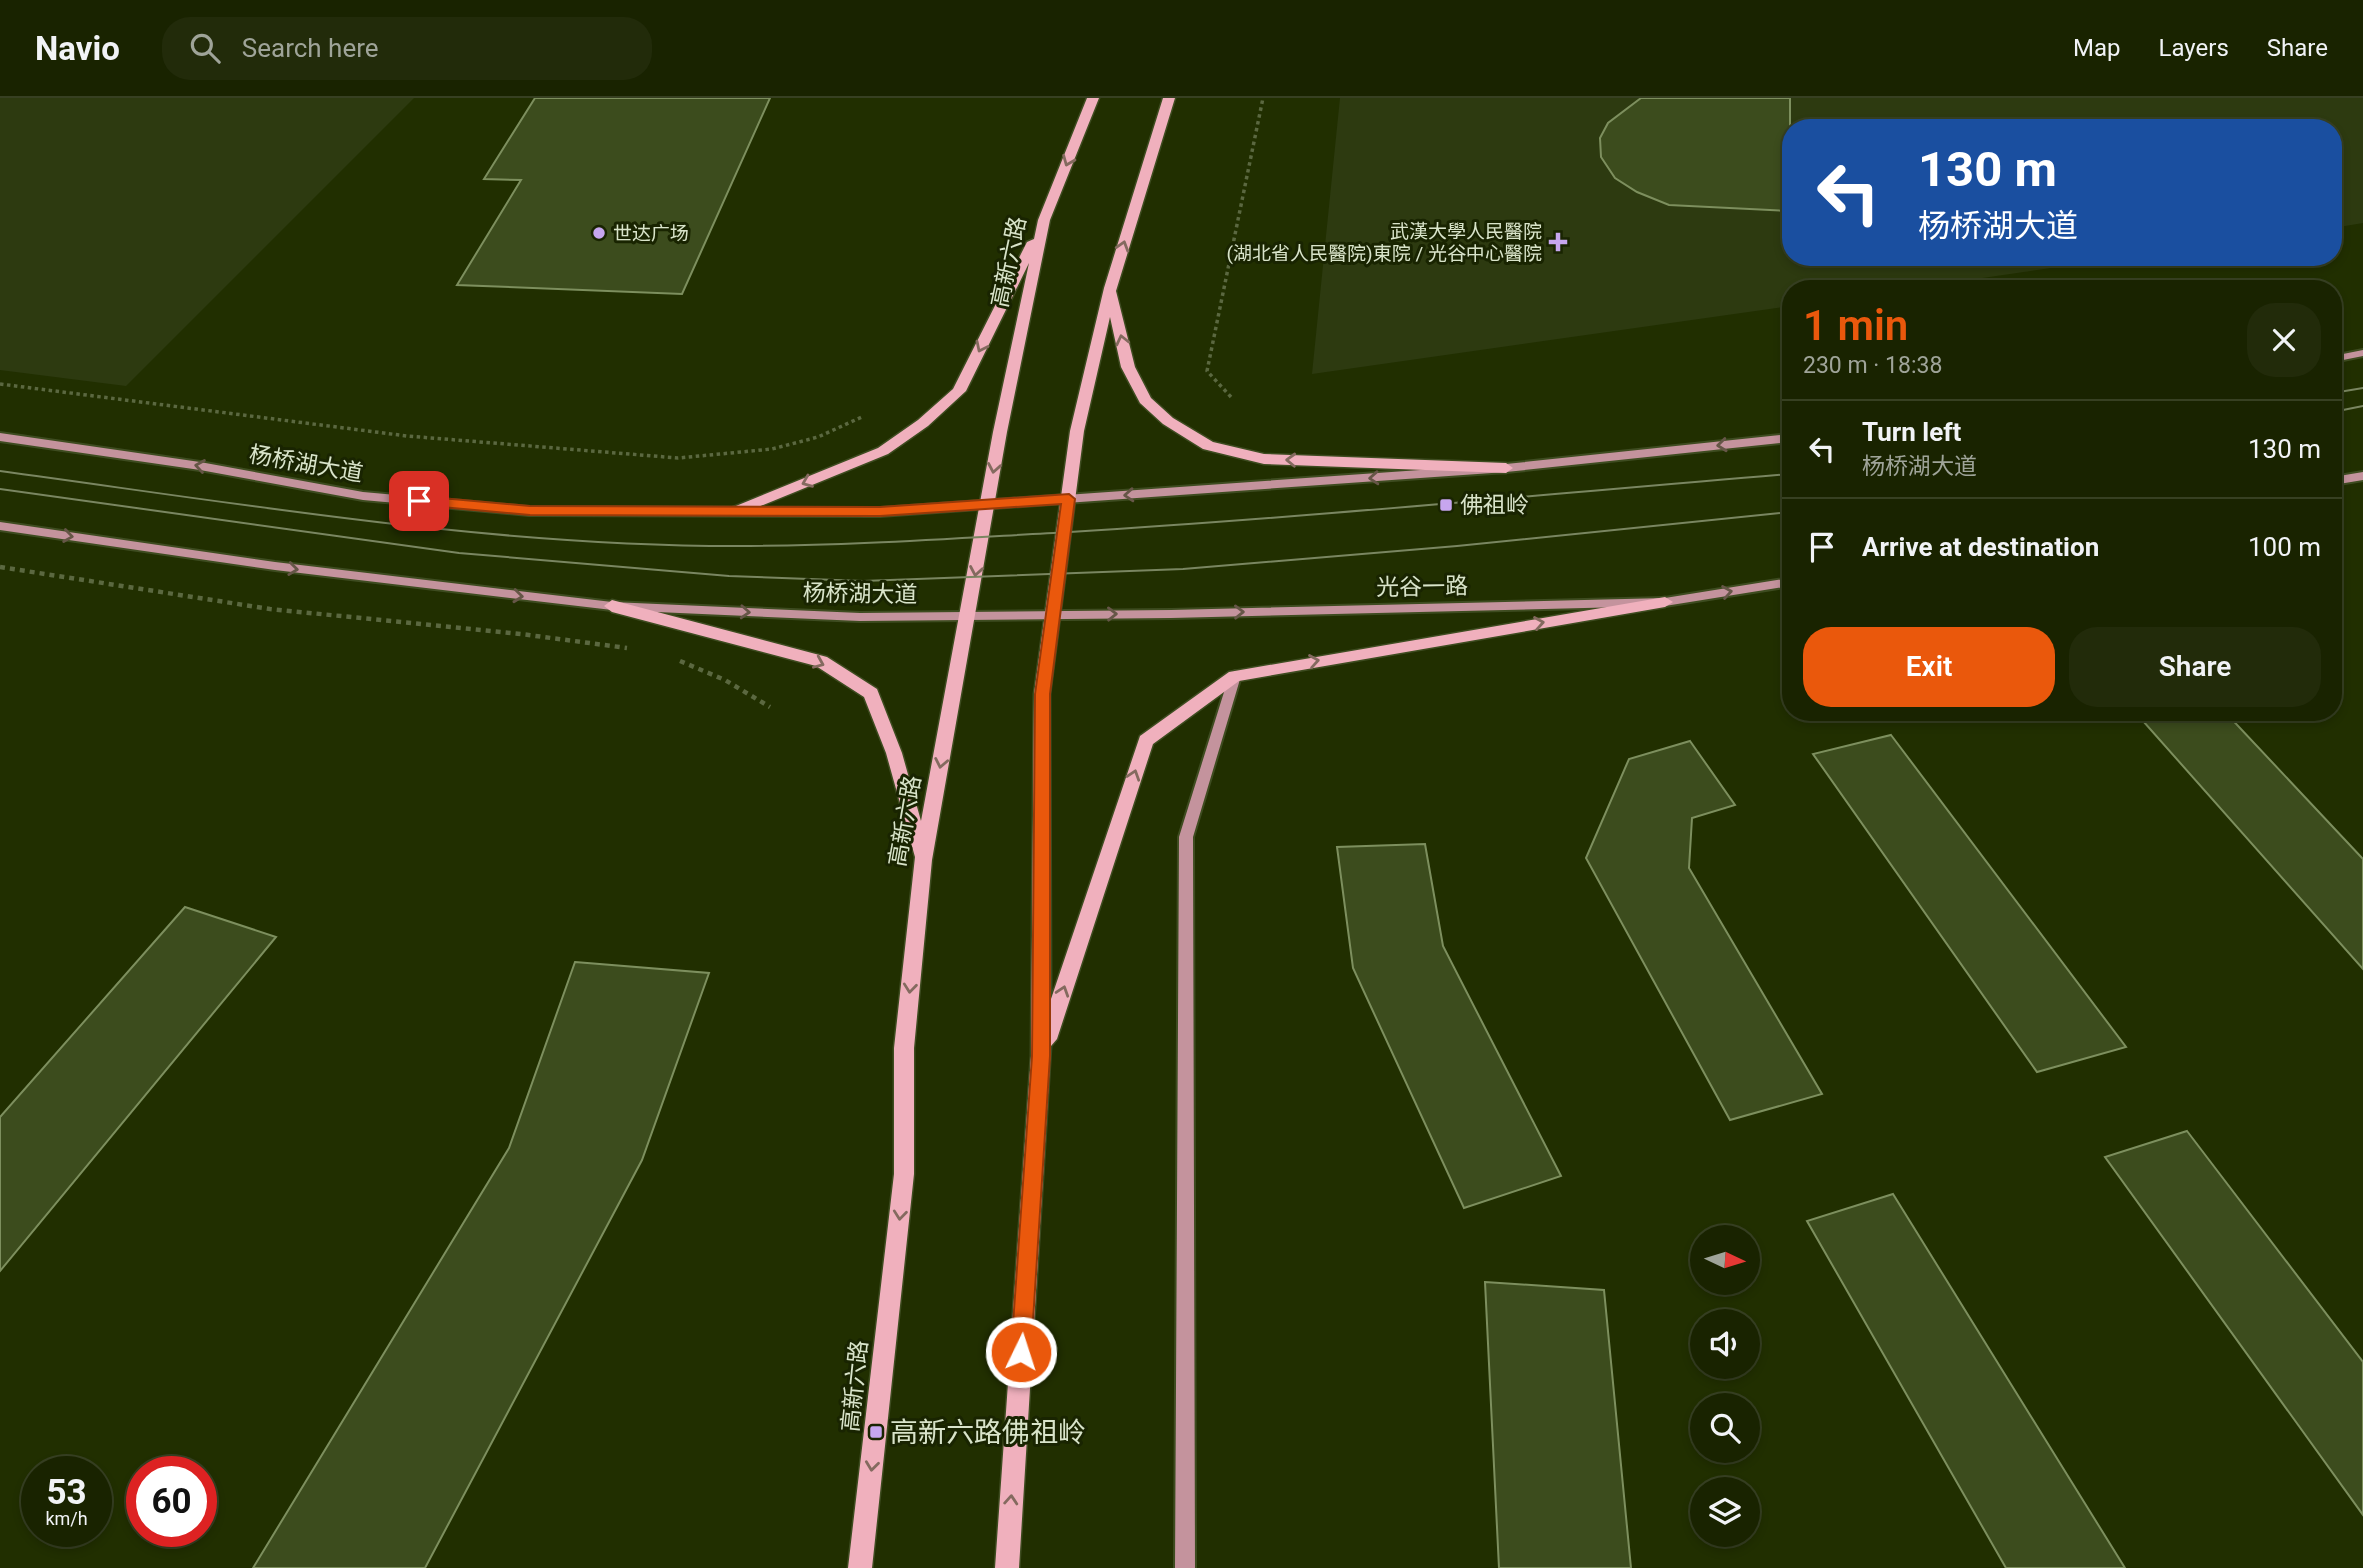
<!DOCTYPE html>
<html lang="en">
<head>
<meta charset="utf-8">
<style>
	body { margin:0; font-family:Roboto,"Noto Sans SC",sans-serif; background:#222b0a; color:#f1f3f6; height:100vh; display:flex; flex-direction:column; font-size:26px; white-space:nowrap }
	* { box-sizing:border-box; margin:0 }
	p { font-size:23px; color:#9fa499 }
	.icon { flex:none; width:38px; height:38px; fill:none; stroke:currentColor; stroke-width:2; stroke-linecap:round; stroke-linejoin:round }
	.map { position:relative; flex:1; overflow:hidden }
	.details { position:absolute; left:1782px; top:182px; width:560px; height:441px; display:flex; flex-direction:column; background:#192300; border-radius:28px; box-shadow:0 4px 10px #0003,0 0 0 2px #374022 }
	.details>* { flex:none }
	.guide { position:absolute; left:1782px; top:21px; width:560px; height:147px; border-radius:28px; box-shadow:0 4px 10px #0003,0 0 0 2px #374022; background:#1a4fa0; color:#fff; overflow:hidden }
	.needle { width:46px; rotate:94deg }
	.controls { position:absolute; left:1690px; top:1127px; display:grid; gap:14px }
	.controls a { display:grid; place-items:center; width:70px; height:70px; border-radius:50%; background:#192300; box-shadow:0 4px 10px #0003,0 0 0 2px #374022; font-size:35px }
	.speed { position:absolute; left:21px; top:1358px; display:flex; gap:14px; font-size:35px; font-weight:700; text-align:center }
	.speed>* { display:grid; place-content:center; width:91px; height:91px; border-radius:50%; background:#192300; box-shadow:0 4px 10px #0003,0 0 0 2px #374022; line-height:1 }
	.speed small { font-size:18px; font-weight:400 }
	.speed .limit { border:10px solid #d22; background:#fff; color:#111 }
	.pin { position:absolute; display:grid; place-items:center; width:60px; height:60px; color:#fff; margin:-30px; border-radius:14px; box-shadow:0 4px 10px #0006 }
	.me { position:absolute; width:77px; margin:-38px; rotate:4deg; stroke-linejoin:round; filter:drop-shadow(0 0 5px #0008) }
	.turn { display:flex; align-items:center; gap:24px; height:147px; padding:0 21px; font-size:32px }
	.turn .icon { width:91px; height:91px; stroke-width:2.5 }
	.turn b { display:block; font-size:49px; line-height:60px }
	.round { display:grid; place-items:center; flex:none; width:74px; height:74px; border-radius:28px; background:#222b0a }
	.overview { display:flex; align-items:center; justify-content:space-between; height:119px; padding:0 21px }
	h1 { font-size:42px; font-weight:600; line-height:52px; color:#ea580c }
	.button { display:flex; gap:14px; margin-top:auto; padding:14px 21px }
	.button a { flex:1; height:80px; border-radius:28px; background:#ea580c; color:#fff; font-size:28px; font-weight:600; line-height:80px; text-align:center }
	.button a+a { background:#222b0a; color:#f1f3f6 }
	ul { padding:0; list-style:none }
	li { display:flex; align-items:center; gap:21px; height:98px; padding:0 21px; border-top:2px solid #374022 }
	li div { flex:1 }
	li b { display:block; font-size:26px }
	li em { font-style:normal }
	header { display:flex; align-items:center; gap:42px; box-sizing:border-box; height:98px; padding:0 35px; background:#192300; border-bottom:2px solid #374022 }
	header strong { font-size:33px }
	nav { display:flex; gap:38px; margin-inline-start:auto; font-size:24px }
	.search { width:490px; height:63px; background:#222b0a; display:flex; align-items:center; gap:18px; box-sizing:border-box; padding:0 24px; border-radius:28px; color:#9fa499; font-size:26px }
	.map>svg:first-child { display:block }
	.built { fill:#2d3a10 }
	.building { fill:#3c4c1d; stroke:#7d8f5e; stroke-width:2 }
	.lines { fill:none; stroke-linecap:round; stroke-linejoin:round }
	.secondary-casing { stroke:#3e4c20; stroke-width:4 }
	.primary-casing { stroke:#3e4c20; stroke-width:3 }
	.path-far1 { stroke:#5b6840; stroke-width:3.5; stroke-dasharray:3.5 3.5; stroke-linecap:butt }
	.path { stroke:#5b6840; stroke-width:4.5; stroke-dasharray:5 5; stroke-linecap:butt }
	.secondary { fill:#c4939d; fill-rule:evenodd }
	.primary { fill:#f0b0bd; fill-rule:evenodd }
	.tram { stroke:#7a8661; stroke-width:2 }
	.oneway { stroke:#846a5f }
	.oneway2 { stroke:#665647 }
	.route { fill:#ea580c; stroke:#983908; stroke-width:2 }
	.poi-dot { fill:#c7a6ef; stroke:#192401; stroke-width:2.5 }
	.labels { text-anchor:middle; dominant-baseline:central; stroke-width:6; stroke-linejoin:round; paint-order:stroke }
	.far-poi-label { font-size:19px; fill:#d9e4ca; stroke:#192401; text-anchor:end }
	.street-label { font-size:23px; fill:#d9e4ca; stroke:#192401 }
	.poi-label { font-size:23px; fill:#d9e4ca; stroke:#192401; text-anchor:start }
	.near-poi-label { font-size:28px; fill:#d9e4ca; stroke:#192401; text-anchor:start }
</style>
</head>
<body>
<header>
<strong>Navio</strong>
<div class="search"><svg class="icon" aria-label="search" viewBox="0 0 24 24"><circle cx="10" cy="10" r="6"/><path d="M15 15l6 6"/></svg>Search here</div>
<nav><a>Map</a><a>Layers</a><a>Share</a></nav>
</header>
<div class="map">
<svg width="2363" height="1470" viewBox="0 0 2363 1470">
	<rect width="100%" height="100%" fill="#212f00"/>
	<path class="built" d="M0 0H414L126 288 0 272Z
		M1340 0H2363V125L2333 130V30H1790V159H2127L1907 191H1790V208L1312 276Z"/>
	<path class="building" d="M535 0H770L682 196 457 187 521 82 484 81Z
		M1641 0H1790V113L1669 107 1637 94 1615 80 1601 59 1600 40 1608 25Z
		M2135 614H2225L2363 761V871Z
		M1891 637 2126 949 2037 974 1813 656Z
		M1690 643 1735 707 1692 720 1689 770 1822 996 1730 1022 1586 760 1629 661Z
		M1425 746 1443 848 1561 1078 1464 1110 1353 870 1337 749Z
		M185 809 276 839 0 1173V1019Z
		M575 864 709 875 642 1062 425 1470H253L509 1050Z
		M2187 1033 2363 1264V1417L2105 1059Z
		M1893 1096 2125 1470H2006L1807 1123Z
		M1485 1184 1604 1192 1631 1470H1499Z"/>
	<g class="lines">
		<defs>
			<path id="secondary" d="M2363 252V258L2333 264V258Z
				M0 335 200 364 363 394 529 409 880 410 1506 366 1790 336V344L1506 374 880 418 529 417 363 402 200 372 0 343Z
				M2363 374V382L2333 387V379Z
				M0 424 275 464 612 504 860 515 1171 512 1665 500 1790 480V488L1665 508 1171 520 860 523 612 512 275 472 0 432Z
				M1235 573 1241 578 1193 739 1195 1470H1175L1179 739 1229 578Z"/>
			<path id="primary" d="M1087 0H1099L1050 122 1007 334 932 762 914 950V1076L872 1470H848L894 1076V950L915 759 886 655 864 599 816 568 612 514 604 508 612 502 827 559 877 591 902 655 921 723 993 334 1029 165 966 293 928 328 888 356 741 416H731L729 413 731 410 878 350 918 322 953 291 1027 144 1034 141 1038 122Z
				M1163 0H1175L1116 193 1135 269 1151 300 1173 320 1213 344 1264 356 1506 365 1513 370 1506 375 1264 366 1203 351 1163 326 1140 305 1121 269 1110 219 1084 333 1050 596 1051 901 1140 638 1229 574 1665 499 1673 504 1665 509 1239 583 1153 646 1057 941 1051 948 1019 1470H995L1031 958 1034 596 1070 333 1104 190Z"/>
		</defs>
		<use href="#secondary" class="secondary-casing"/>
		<use href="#primary" class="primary-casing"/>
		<path class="path-far1" d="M0 286 407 338 678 360 772 351 818 339 864 318
			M1231 299 1207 273 1263 0"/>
		<path class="path" d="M0 469 270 511 521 536 627 550
			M680 563 725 582 770 609"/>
		<use href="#secondary" class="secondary"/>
		<use href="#primary" class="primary"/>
		<path class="tram" d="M2333 295 2363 290
			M2333 314 2363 308
			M0 373C243 406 490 448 736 448 848 448 959 440 1070 434 1310 419 1550 396 1790 376
			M0 391 459 455 729 478 863 483 1183 471 1457 448 1790 414"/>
	</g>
	<defs><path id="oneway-chevron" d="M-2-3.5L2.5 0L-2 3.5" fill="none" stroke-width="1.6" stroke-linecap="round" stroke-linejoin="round" transform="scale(1.75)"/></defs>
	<g class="oneway">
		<use href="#oneway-chevron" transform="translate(1068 63) rotate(112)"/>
		<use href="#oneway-chevron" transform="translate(1123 148) rotate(-73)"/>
		<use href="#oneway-chevron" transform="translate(1122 242) rotate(-103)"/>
		<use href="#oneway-chevron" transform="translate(981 249) rotate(116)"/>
		<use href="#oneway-chevron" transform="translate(1291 362) rotate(-178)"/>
		<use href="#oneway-chevron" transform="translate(994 370) rotate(100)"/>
		<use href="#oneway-chevron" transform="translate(807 384) rotate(158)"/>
		<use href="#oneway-chevron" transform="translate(976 473) rotate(100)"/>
		<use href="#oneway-chevron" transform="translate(1539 525) rotate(-10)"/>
		<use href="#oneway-chevron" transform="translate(1314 563) rotate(-10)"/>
		<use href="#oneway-chevron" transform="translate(819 565) rotate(23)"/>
		<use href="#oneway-chevron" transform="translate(941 665) rotate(101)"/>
		<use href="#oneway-chevron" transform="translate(1134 677) rotate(-72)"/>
		<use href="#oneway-chevron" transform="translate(910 890) rotate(96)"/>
		<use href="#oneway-chevron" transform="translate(1063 893) rotate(-72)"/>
		<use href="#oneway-chevron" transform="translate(900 1117) rotate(96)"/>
		<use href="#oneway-chevron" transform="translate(872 1368) rotate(97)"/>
		<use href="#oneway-chevron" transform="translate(1011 1402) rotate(-86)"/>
	</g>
	<g class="oneway2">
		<use href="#oneway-chevron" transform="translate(1722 347) rotate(174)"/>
		<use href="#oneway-chevron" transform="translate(200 368) rotate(-171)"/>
		<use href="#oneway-chevron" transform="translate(1374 380) rotate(176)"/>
		<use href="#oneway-chevron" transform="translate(1129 397) rotate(176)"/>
		<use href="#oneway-chevron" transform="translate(68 438) rotate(8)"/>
		<use href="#oneway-chevron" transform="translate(293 471) rotate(7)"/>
		<use href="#oneway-chevron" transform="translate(1727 494) rotate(-9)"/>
		<use href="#oneway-chevron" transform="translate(518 498) rotate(6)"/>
		<use href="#oneway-chevron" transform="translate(745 514) rotate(3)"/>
		<use href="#oneway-chevron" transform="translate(1239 514) rotate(-1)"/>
		<use href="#oneway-chevron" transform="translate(1112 516) rotate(-1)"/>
	</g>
	<path class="route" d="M1069 396 1075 401 1050 596V958L1031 1254 1028 1261 1021 1264 1014 1261 1011 1254 1032 958 1035 596 1061 406 880 418 530 417 419 407 412 403 419 398 530 408 880 409Z"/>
	<g class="poi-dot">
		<circle cx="599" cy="135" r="7"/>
		<path d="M1554.5 133.5h7v7h7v7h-7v7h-7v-7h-7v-7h7z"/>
		<rect x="1439" y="400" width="14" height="14" rx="3.5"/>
		<rect x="869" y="1327" width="14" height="14" rx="3.5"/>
	</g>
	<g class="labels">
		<g class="far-poi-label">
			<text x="1542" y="133">武漢大學人民醫院<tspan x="1542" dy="22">(湖北省人民醫院)東院 / 光谷中心醫院</tspan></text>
			<text x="613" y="135" text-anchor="start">世达广场</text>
		</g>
		<g class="street-label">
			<text transform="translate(1009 164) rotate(-78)">高新六路</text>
			<text transform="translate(306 366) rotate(10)">杨桥湖大道</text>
			<text transform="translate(1422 489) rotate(-1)">光谷一路</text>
			<text transform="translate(860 496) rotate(1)">杨桥湖大道</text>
			<text transform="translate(905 723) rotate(-80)">高新六路</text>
			<text transform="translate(855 1288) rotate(-84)">高新六路</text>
		</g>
		<g class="poi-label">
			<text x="1460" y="407">佛祖岭</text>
		</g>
		<g class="near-poi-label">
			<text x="890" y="1334">高新六路佛祖岭</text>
		</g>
	</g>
</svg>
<div class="controls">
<a><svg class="needle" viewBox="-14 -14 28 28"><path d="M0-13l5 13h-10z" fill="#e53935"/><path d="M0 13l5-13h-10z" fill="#9fa499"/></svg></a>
<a><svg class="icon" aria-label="sound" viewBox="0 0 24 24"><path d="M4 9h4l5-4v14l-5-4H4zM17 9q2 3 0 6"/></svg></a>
<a><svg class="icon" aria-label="search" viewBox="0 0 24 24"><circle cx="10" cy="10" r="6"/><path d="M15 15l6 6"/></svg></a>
<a><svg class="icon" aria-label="layers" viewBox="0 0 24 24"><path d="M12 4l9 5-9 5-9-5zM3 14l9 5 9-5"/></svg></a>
</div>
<div class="speed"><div>53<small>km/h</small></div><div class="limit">60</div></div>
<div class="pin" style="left:419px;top:403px;background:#d93025"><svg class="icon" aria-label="arrive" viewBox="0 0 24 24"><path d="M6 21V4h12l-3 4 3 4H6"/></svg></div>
<svg class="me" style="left:1021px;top:1254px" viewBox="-20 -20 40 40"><circle r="17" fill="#ea580c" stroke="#fff" stroke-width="3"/><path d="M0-11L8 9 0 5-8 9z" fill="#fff"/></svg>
<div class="guide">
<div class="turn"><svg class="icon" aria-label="left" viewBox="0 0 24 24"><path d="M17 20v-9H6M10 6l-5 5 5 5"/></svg><div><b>130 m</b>杨桥湖大道</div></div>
</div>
<section class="details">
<div class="overview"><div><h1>1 min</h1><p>230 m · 18:38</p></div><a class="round"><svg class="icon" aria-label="close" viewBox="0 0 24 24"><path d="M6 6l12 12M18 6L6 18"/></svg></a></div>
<ul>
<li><svg class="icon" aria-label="left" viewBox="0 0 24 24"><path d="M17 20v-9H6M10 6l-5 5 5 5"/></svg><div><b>Turn left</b><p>杨桥湖大道</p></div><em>130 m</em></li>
<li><svg class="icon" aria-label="arrive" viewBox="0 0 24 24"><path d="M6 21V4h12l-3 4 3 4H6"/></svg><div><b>Arrive at destination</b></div><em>100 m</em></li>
</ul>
<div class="button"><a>Exit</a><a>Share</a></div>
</section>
</div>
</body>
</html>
